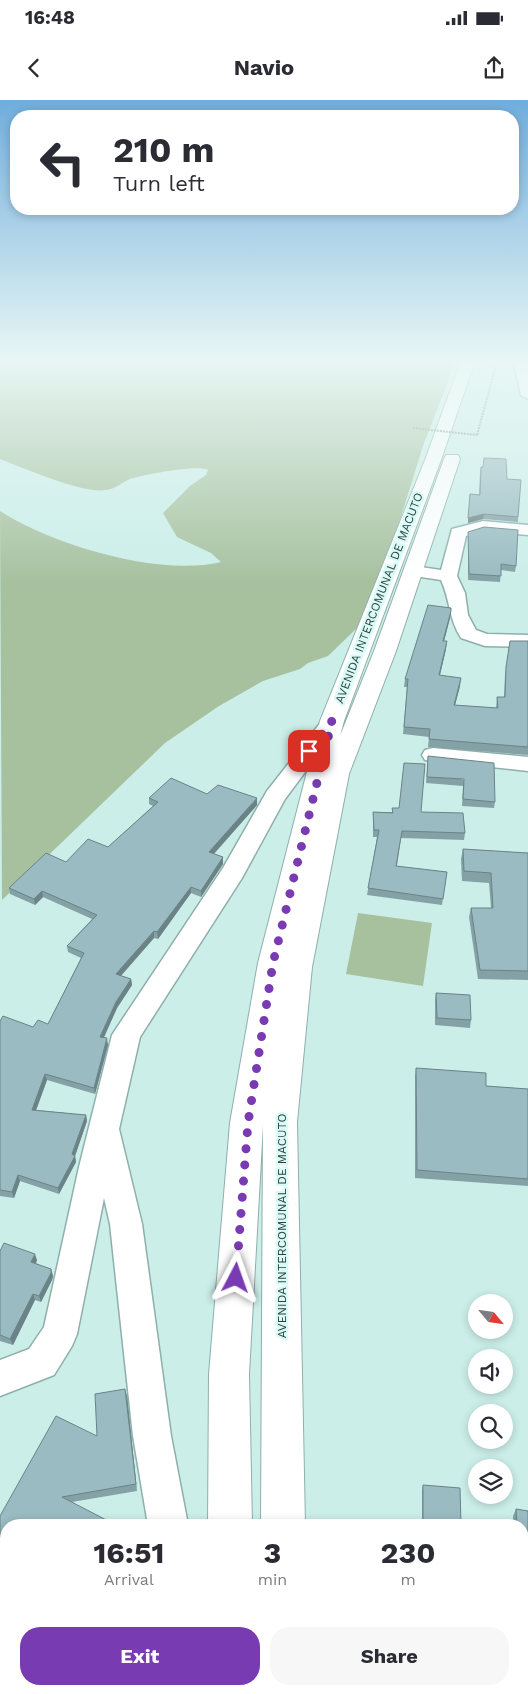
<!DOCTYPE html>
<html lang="en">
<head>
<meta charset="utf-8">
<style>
	body { margin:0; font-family:"Work Sans",sans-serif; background:#f7f7f7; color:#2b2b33; height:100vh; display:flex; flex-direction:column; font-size:19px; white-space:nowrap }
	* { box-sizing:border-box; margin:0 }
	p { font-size:16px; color:#7c7c81 }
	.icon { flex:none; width:28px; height:28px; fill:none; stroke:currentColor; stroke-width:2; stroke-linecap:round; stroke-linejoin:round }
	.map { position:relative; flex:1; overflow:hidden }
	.panel { position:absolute; left:0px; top:1419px; width:529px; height:176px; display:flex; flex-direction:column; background:#fff; border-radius:20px 20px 0 0; box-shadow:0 2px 8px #0003 }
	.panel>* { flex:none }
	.banner { position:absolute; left:10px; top:10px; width:509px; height:105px; border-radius:20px; box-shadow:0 2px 8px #0003; background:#fff; color:#2b2b33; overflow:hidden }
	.needle { width:32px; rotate:119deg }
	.fabs { position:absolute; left:468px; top:1194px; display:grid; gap:10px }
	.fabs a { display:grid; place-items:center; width:45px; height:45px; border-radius:50%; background:#fff; box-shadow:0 2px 8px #0003; font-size:25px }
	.pin { position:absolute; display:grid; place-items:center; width:42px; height:42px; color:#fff; margin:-21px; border-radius:10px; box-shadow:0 2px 8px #0006 }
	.me { position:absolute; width:55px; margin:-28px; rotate:4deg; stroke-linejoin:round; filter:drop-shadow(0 0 4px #0008) }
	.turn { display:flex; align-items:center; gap:18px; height:105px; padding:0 20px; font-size:22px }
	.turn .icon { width:65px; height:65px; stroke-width:2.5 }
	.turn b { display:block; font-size:35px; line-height:42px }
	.eta { display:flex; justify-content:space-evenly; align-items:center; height:85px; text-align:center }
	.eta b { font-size:30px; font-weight:700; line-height:35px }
	.primary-button { display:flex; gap:10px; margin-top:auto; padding:10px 20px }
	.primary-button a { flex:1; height:58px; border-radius:20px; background:#793bb1; color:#fff; font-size:20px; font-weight:700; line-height:58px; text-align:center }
	.primary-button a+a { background:#f7f7f7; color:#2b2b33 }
	.status { display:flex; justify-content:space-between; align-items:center; height:35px; padding:0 25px; background:#fff; direction:ltr }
	.status svg { height:14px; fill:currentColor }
	header { display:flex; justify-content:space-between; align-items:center; height:65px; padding:0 20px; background:#fff; font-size:22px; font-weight:700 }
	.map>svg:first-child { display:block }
	.green { fill:#a7c19f }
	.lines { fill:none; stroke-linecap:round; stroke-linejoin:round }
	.minor-casing { stroke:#8eafaa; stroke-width:3 }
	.major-casing { stroke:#8eafaa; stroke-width:2 }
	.path { stroke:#839c99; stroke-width:2; stroke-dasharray:2 1; stroke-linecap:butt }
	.minor { fill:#fff; fill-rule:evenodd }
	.major { fill:#fff; fill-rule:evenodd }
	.path-bridge { stroke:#839c99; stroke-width:2; stroke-dasharray:2 1; stroke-linecap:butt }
	.wall { fill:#84a1a6 }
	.shaded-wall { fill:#6b8387 }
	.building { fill:#99bbc1; stroke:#6b8387 }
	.route { stroke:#793bb1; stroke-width:9; stroke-dasharray:0 16.2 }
	.labels { text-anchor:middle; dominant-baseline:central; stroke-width:5; stroke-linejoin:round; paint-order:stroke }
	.street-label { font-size:12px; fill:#313f3d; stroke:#d8fbf6 }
</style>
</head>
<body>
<div class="status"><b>16:48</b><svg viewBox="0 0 49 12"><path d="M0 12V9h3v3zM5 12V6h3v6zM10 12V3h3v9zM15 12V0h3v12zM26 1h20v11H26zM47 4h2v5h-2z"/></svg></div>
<header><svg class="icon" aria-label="back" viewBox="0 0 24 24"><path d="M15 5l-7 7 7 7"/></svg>Navio<svg class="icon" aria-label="share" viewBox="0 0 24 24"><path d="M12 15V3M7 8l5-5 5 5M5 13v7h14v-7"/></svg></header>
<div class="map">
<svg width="528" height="1594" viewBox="0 0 528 1594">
	<rect width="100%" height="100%" fill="#cbeee9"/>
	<path class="green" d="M0 258H455L446 287 424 343 379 487 359 526 328 556 308 563 300 569 263 581 219 606 165 643 2 800 0 411C53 445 159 477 221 462L211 453 177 437 163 413 190 386 206 375 208 370C199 364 142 375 130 379 121 383 115 389 106 390 82 394 24 368 0 359Z
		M358 813 432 823 423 886 346 874Z"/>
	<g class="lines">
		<defs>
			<path id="minor" d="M528 258V299L521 295 515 267 523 259Z
				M483 421 528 425V435L483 431 466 436 457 476 465 493 468 515 476 530 487 534 528 535V547L485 546 461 538C449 520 450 499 441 480L408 475 405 471 408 467 414 466 441 470 452 429Z
				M332 615 339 617 343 621 285 699 242 778 140 937 119 1029 142 1124 171 1336 188 1425H148L133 1336 110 1124 104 1098 77 1234 72 1246 54 1275 0 1296V1260L29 1249 44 1227 79 1067 112 935 223 768 267 691 325 617Z
				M433 648 528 657V671L425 660 422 655 425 650Z"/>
			<path id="major" d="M462 258H476L441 360 344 621 340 636 374 551 444 359 446 355H458L460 359 396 551 349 674 312 867 297 1022 305 1425H261L263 1024 249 1274 252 1425H208L209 1274 230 1023 258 863 320 621 425 360Z
				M211 1589H257L259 1594H211Z
				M261 1589H307L308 1594H260Z"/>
		</defs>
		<use href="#minor" class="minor-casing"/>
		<use href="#major" class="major-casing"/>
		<path class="path" d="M477 335 498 258"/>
		<use href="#minor" class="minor"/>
		<use href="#major" class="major"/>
		<path class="path-bridge" d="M413 328 477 335"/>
	</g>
	<path class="wall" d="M484 358 507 379 518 417V422L483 419 468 423 470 394 479 395 480 372 481 367H483Z
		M468 432 516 466 515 472 501 470 500 482 468 480Z
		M450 518 444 541 446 549 440 575 460 586 455 605 496 608 497 597H504L505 575 510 541H528V655L428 647 429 637 403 634 407 587H404L405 579Z
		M428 656 495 702 494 708 462 706 463 686 426 683Z
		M207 694 257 705 214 754 223 757V764L201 797 191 793 158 839 154 838 121 876 131 879 132 885 117 908 104 938 108 945 95 994 47 980 36 1010 86 1015 87 1021 75 1056 76 1062 59 1094 20 1081 14 1098 0 1096V921L33 927 48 924 81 858 68 852 67 846 92 819 43 797 35 805 10 794 9 788 66 762 108 747 153 706 149 704V698Z
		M392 708 421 712 465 733 464 740 401 738 397 766 447 772 442 805 367 795 377 737H373V712H392Z
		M463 749 528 753V880L478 879 469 817 471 808H491L489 783 462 781 461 759Z
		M436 893 471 920 470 928 435 925V900Z
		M416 968 486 986 528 989V1086L415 1078V976Z
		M0 1151 37 1160 36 1164 51 1169 53 1176 52 1180 41 1202 35 1200 13 1245 0 1241Z
		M127 1296 137 1391 72 1402 6 1425V1465L0 1461V1416L97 1336Z
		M423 1385 461 1425H422V1390Z
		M516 1409 528 1411V1485H522V1425H513V1416Z"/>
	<path class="shaded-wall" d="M484 414 483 419 468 423V418Z
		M451 511 450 518 442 549 443 541Z
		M447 541 446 549 438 583 439 575Z
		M461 578 460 586 453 613 454 605Z
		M257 698V705L209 759V752Z
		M223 757V764L201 797V791Z
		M191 787V793L158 839 157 832Z
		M42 791 43 797 35 805 34 799Z
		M154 831V838L117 880 116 874Z
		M131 879 132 885 117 908 101 943 100 937 116 902Z
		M107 938 108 945 95 994 94 988Z
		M45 974 47 980 34 1016 32 1010Z
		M86 1015 87 1021 75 1056 76 1062 59 1094 58 1088 72 1054Z
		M18 1075 20 1081 14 1098 12 1092Z
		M35 1154 37 1160 33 1169 31 1162Z
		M51 1169 53 1176 52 1180 41 1202 39 1196Z
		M33 1194 35 1200 13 1245 10 1239Z
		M125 1289 127 1296 137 1391 136 1384Z
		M85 1589H89L87 1594 84 1592Z"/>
	<path class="building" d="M484 358 506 359 507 379 521 380 518 417 484 414 468 418 470 394 480 395 481 367H483Z
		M484 427 518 430 516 466 501 464V476L469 474 468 432Z
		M428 505 451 508V511L443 541H447L439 575 461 578 454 605 498 608 497 597H505L506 567 510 541H528V647L429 639 430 629 404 627 408 579H405Z
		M428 656 494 663 495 702 463 699 464 679 427 677Z
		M404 663 425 664 421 712 463 713 465 733 402 731 396 766 447 772 443 799 368 788 379 730H374L373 712 393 713 392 708H399Z
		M171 678 207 694 218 685 257 698 209 752 223 757 201 791 191 787 157 832 154 831 116 874 131 879 116 902 100 937 107 938 94 988 45 974 32 1010 86 1015 72 1054 75 1056 58 1088 18 1075 12 1092 0 1090V921L3 916 33 927 38 920 48 924 84 853 67 846 97 815 42 791 34 799 9 788 46 753 66 762 88 739 108 747 158 702 149 698Z
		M463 749 528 753V871L480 870 471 808H493L491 773 464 771Z
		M436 893 470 895 471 920 437 918Z
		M416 968 486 973V986L528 989V1079L417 1070Z
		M4 1143 35 1154 31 1162 51 1169V1173L39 1196 33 1194 10 1239 0 1235V1151Z
		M125 1289 136 1384 62 1397 116 1425H6V1461L0 1457V1416L56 1316 97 1336 95 1294Z
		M423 1385 460 1388 461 1425H423Z
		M516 1409 528 1411V1479H522V1425H517Z
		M0 1520 6 1521V1589H85L84 1592 89 1594H0Z
		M132 1589H176L177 1594H133Z"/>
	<linearGradient id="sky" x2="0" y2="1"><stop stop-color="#70addc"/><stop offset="0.54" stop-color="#e8f7f5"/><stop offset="1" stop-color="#e8f7f5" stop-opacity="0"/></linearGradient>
	<rect width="528" height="481" fill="url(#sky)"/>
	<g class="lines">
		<path class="route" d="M236 1178 248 1023 273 863 332 621 309 651"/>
	</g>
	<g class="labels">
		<g class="street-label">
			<text transform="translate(379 498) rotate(-69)">AVENIDA INTERCOMUNAL DE MACUTO</text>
			<text transform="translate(282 1126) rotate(-90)">AVENIDA INTERCOMUNAL DE MACUTO</text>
		</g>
	</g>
</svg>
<div class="fabs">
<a><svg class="needle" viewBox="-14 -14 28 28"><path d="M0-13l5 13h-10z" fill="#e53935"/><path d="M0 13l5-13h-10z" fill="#7c7c81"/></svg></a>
<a><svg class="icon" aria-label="sound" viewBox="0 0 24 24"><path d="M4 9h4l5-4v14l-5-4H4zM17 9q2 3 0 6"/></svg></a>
<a><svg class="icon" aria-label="search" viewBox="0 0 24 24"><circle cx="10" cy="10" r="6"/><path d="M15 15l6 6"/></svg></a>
<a><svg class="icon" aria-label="layers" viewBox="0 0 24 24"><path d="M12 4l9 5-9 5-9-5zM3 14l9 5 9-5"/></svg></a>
</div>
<div class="pin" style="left:309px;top:651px;background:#d93025"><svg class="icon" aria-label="arrive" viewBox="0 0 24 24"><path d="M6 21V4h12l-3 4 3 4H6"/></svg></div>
<svg class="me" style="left:236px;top:1178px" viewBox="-20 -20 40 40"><path d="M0-17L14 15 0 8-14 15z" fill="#793bb1" stroke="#fff" stroke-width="4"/></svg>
<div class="banner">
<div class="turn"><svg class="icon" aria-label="left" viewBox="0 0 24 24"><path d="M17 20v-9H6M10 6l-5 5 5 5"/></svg><div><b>210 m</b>Turn left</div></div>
</div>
<section class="panel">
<div class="eta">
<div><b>16:51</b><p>Arrival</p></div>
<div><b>3</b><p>min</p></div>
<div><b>230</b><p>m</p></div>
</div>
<div class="primary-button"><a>Exit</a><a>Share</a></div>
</section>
</div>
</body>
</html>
